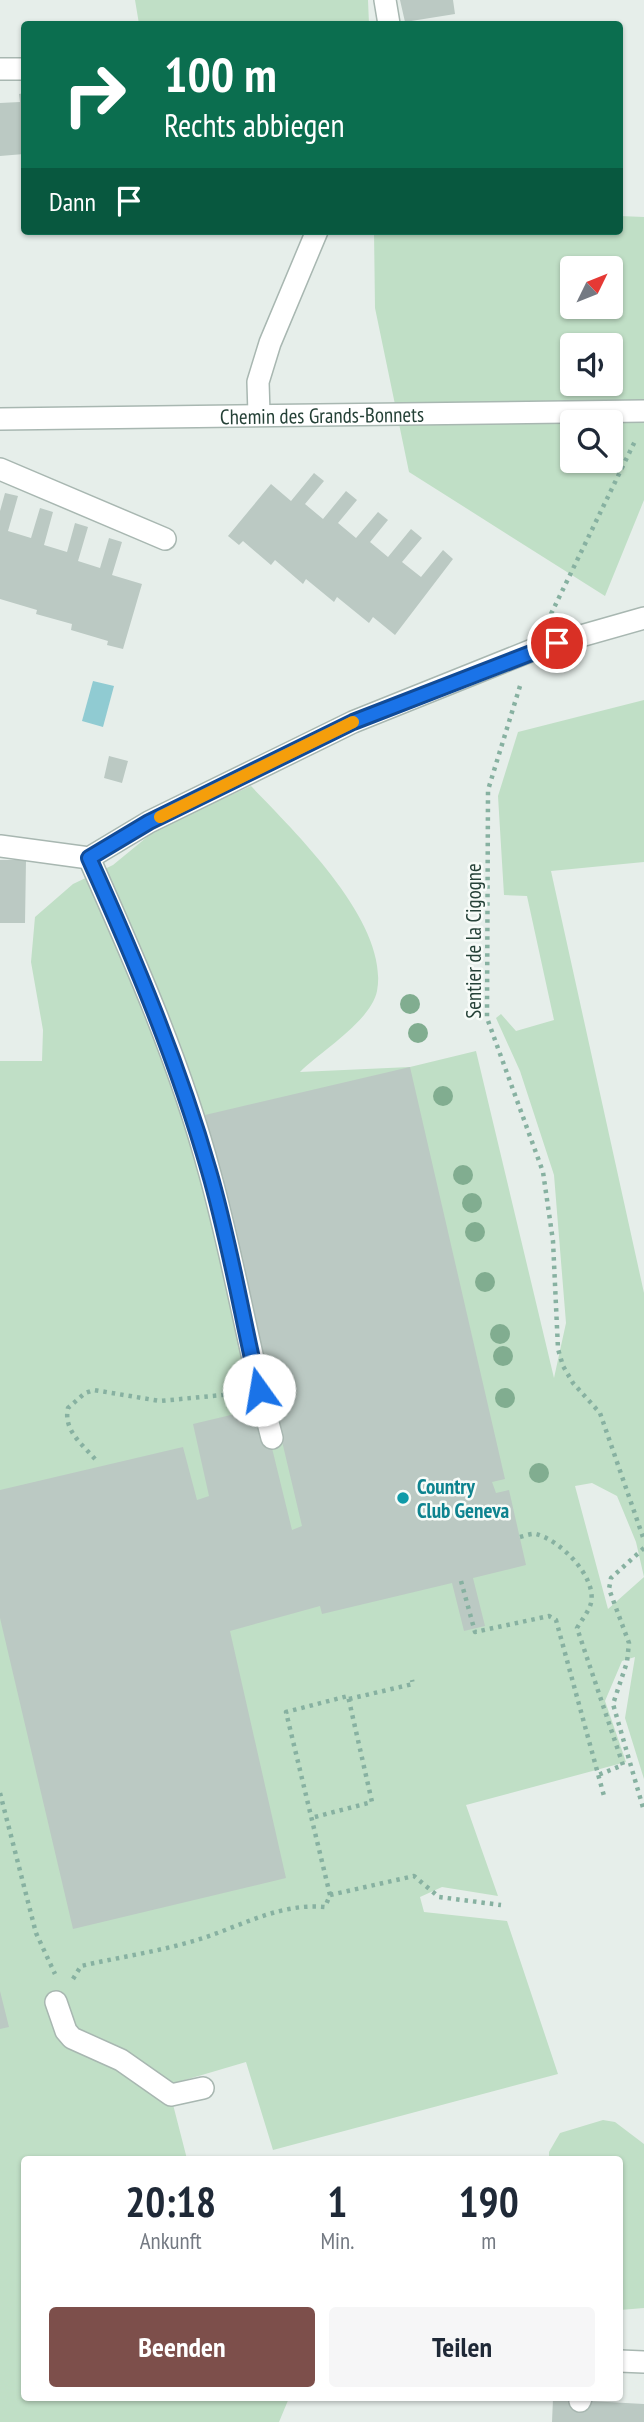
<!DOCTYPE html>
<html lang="de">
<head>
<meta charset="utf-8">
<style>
	body { margin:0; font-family:"PT Sans Narrow",sans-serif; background:#f6f6f7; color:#1f2937; height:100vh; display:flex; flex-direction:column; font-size:26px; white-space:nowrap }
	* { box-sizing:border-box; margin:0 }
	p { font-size:23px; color:#747a83 }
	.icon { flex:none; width:38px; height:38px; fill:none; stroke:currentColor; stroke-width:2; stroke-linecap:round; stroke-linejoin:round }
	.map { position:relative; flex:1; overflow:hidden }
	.side { position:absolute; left:21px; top:2156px; width:602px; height:245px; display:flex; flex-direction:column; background:#fff; border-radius:7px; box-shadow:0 2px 5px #0004 }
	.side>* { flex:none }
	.guide { position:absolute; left:21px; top:21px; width:602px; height:214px; border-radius:7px; box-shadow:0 2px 5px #0004; background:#0b6e4f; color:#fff; overflow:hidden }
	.needle { width:46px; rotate:47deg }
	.buttons { position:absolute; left:560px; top:256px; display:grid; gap:14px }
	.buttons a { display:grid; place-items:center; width:63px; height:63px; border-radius:7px; background:#fff; box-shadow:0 2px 5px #0004; font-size:35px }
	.pin { position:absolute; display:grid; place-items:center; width:60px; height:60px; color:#fff; margin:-30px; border:4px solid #fff; border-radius:50%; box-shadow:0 2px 7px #0007 }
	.me { position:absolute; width:77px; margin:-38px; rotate:347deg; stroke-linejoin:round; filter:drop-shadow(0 0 5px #0008) }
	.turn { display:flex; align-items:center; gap:24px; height:147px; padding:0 28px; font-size:32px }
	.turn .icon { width:91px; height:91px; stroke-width:2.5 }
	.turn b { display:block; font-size:49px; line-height:60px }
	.then { display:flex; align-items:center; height:66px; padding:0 28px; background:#0003; gap:14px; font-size:26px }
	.eta { display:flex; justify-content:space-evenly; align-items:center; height:119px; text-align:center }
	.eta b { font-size:42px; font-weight:700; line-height:49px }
	.action { display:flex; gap:14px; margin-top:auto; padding:14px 28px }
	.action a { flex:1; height:80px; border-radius:7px; background:#7d4f4b; color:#fff; font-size:28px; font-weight:700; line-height:80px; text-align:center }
	.action a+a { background:#f6f6f7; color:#1f2937 }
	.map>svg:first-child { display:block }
	.green { fill:#c0dfc6; fill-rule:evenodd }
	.water { fill:#90cbd2 }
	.building { fill:#bbc9c3 }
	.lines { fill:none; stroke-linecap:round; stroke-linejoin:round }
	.minor-casing { stroke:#a8b7b1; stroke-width:24 }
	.path { stroke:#87b1a1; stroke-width:4.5; stroke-dasharray:3.5 5; stroke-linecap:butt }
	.minor { stroke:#fff; stroke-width:21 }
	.tree { fill:#81ad90 }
	.route-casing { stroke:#114b97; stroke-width:18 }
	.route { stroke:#1a73e8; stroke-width:12 }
	.slow { stroke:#f59e0b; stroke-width:12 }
	.culture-dot { fill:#0f9aa8; stroke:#f7fbf8; stroke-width:2.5 }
	.labels { text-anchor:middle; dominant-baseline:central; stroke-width:5; stroke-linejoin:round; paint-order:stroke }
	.street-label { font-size:21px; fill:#254137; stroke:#f7fbf8 }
	.culture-label { font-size:21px; font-weight:bold; fill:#0d838f; stroke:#f7fbf8; text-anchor:start }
</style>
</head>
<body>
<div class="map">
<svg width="644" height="2422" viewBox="0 0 644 2422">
	<rect width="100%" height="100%" fill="#e6eeea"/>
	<path class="green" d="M135 0H368L369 24H139Z
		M620 216 644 217V500L605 596 409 472 375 308 374 231H620ZM572 268H611V306H572ZM572 345H611V383H572ZM572 422H611V460H572Z
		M644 700V862L551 871 644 1293V1779L625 1718 635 1657 622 1661 605 1701 626 1762 466 1805 498 1896 442 1887 420 1897 424 1912 507 1921 558 2074 273 2150 246 2062 168 2085 187 2159 24 2160V2398H289L279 2422H0V1061H42L43 1030 31 962 35 917 73 884 113 865 158 828 251 786C294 831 390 923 377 991 371 1021 321 1051 300 1072L410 1067 476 1051 554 1378 566 1323 554 1175 520 1071 496 1018 501 1014 516 1031 554 1020 527 896 504 895 498 796 518 732ZM592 1483 617 1496 636 1542 644 1577 608 1609 575 1486Z
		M603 2120 615 2122 644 2144V2308L620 2310V2160L549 2159V2152L560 2133Z"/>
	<path class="water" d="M93 681 114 686 103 727 82 721Z"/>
	<path class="building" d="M400 0H453L455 14 405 22Z
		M24 93V154L0 156V103L20 102 19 94Z
		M314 473 324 481 305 504 323 519 346 491 357 500 338 523 356 538 378 512 388 520 370 542 388 557 411 529 422 538 402 562 421 577 443 550 453 559 395 635 373 617 369 623 337 597 334 602 306 579 303 584 275 560 271 565 243 541 239 545 228 536 271 484 291 501Z
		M5 493 18 496 8 531 31 538 40 508 53 512 44 545 67 552 75 523 88 527 78 561 100 568 109 538 122 542 112 575 142 584 123 649 107 645 108 641 71 630 72 624 36 614 37 610 0 599V511Z
		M109 756 128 761 122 783 104 778Z
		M0 860H26L25 923H0Z
		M410 1067 505 1479 492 1482 496 1493 509 1490 526 1565 473 1578 485 1626 464 1631 452 1583 322 1614 320 1606 230 1631 286 1878 73 1929 0 1618V1490L183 1447 197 1500 209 1496 193 1424 256 1409 264 1446 271 1444 292 1530 302 1526 205 1115Z
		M0 1991 9 2027 0 2029Z
		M553 2399 644 2404V2422H552Z"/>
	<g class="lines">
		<defs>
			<g id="minor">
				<path d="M385 0 389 24"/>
				<path d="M0 69H24"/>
				<path d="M259 414 258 382 270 343 317 231"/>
				<path id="s1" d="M0 419 644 411"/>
				<path d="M0 469 165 539"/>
				<path d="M0 846 89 858 149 822 353 722 535 649 644 618"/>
				<path d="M89 858C135 961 181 1065 210 1174 234 1261 249 1351 272 1438"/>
				<path d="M56 2002 66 2031 72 2038 121 2060 171 2095 203 2088"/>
				<path d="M620 2361 644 2362"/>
				<path d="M580 2401 581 2398"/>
			</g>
		</defs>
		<use href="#minor" class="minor-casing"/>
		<path class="path" d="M551 614 636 439
			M520 686 488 790 487 1018 543 1172 553 1241 558 1349 563 1366 573 1383 600 1413 644 1540
			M95 1459C82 1444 63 1430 68 1408L85 1393 94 1390 160 1401 233 1394
			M520 1537C524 1536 532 1533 536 1534 560 1540 597 1577 591 1603 589 1611 581 1621 577 1628L623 1765 598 1775
			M644 1548 611 1578 609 1589 629 1643 627 1662 613 1704 644 1811
			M461 1581 475 1632 549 1616 556 1620 604 1796
			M349 1699 413 1684 412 1680
			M0 1793 36 1933 55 1974
			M330 1895 414 1876 439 1897 501 1905
			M73 1979 81 1966C124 1956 170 1950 212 1935 248 1922 285 1903 325 1907L330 1895 286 1712 348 1696 372 1802 311 1818"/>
		<use href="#minor" class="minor"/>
	</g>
	<g class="tree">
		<circle cx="410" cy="1004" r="10"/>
		<circle cx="418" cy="1033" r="10"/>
		<circle cx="443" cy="1096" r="10"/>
		<circle cx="463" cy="1175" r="10"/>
		<circle cx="472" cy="1203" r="10"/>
		<circle cx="475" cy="1232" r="10"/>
		<circle cx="485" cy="1282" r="10"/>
		<circle cx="500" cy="1334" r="10"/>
		<circle cx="503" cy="1356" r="10"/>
		<circle cx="505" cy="1398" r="10"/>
		<circle cx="539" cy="1473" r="10"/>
	</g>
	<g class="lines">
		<defs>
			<path id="route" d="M259 1390C242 1317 230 1243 209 1171 178 1063 135 960 89 858L149 822 353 722 557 643"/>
		</defs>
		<use href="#route" class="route-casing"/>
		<use href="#route" class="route"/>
		<path class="slow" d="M160 817 353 722"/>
	</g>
	<circle class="culture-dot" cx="403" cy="1498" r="7"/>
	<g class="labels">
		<g class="street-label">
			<text stroke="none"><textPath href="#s1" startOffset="322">Chemin des Grands-Bonnets</textPath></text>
			<text transform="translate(473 941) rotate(-90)">Sentier de la Cigogne</text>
		</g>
		<g class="culture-label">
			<text x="417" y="1486">Country<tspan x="417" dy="24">Club Geneva</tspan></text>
		</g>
	</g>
</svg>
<div class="buttons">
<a><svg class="needle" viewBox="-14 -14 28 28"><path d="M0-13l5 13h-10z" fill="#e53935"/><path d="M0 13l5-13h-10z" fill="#747a83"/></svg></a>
<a><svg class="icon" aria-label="sound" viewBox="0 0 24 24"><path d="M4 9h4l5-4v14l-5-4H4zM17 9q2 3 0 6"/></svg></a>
<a><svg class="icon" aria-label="search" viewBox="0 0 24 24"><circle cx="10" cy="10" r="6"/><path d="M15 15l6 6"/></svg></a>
</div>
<div class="pin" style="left:557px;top:643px;background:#d93025"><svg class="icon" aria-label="arrive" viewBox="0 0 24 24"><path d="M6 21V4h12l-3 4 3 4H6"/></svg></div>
<svg class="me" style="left:259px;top:1390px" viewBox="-20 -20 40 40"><circle r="19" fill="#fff"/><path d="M0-13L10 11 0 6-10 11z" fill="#1a73e8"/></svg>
<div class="guide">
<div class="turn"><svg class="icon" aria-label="right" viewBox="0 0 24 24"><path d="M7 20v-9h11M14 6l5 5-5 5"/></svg><div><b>100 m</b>Rechts abbiegen</div></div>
<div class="then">Dann<svg class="icon" aria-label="arrive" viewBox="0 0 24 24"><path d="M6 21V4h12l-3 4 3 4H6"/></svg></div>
</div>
<section class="side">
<div class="eta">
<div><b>20:18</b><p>Ankunft</p></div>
<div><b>1</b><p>Min.</p></div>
<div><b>190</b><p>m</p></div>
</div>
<div class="action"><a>Beenden</a><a>Teilen</a></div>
</section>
</div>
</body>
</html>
